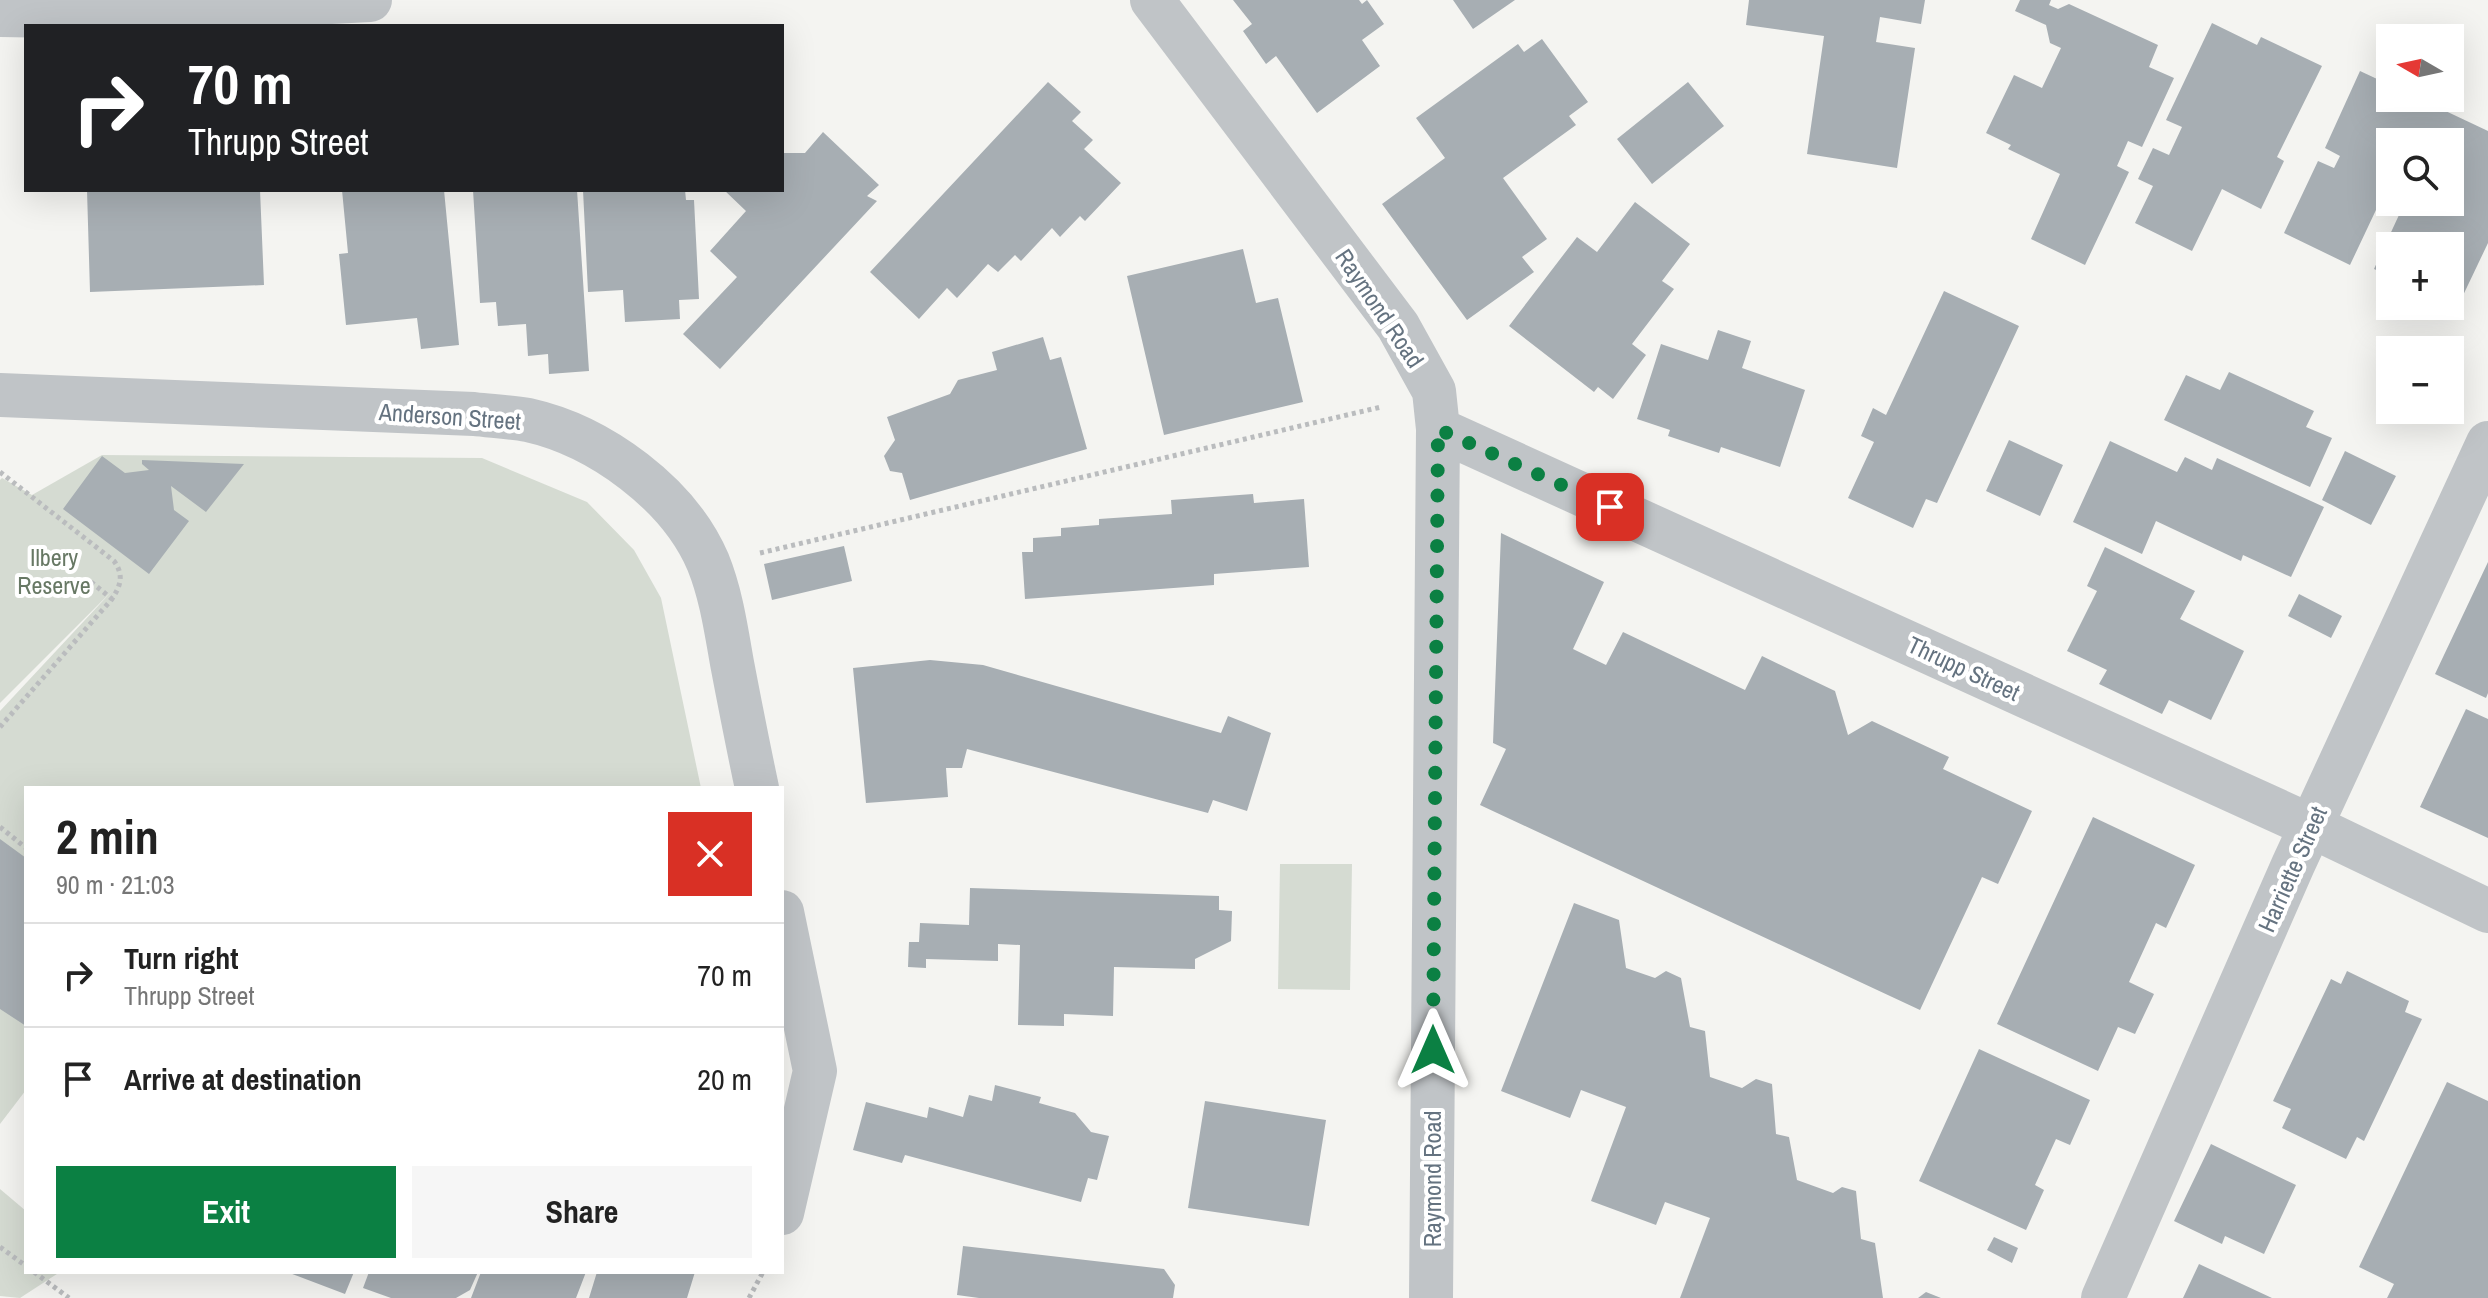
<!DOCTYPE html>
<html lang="en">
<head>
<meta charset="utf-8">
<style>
	body { margin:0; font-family:"Archivo Narrow",sans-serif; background:#f6f6f6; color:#222; height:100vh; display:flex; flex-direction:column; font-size:30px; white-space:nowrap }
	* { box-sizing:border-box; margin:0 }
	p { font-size:26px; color:#767676 }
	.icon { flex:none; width:44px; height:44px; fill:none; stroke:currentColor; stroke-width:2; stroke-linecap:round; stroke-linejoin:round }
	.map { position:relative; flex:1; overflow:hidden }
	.details { position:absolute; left:24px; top:786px; width:760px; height:488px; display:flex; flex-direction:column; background:#fff; border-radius:0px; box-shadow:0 8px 32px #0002 }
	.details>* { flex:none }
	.banner { position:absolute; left:24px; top:24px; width:760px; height:168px; border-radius:0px; box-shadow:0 8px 32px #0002; background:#202124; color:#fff; overflow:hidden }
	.needle { width:52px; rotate:279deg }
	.tools { position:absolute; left:2376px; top:24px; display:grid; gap:16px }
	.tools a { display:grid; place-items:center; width:88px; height:88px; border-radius:0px; background:#fff; box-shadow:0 8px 32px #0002; font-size:40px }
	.pin { position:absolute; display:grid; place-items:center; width:68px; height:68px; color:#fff; margin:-34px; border-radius:16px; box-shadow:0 4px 12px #0006 }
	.me { position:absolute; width:88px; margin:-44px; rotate:0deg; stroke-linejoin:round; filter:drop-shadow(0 0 6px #0008) }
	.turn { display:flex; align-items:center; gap:28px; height:168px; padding:0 32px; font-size:36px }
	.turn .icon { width:104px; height:104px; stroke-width:2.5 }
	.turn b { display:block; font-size:56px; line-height:68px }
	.round { display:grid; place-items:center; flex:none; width:84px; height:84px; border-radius:0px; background:#f6f6f6 }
	.overview { display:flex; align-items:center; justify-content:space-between; height:136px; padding:0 32px }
	h1 { font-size:48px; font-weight:700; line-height:60px }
	.primary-button { display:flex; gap:16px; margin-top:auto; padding:16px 32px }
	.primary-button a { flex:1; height:92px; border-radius:0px; background:#0b8043; color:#fff; font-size:32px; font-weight:700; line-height:92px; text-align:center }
	.primary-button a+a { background:#f6f6f6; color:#222 }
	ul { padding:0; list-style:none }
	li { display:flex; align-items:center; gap:24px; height:104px; padding:0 32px; border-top:2px solid #e0e0e0 }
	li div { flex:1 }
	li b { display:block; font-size:30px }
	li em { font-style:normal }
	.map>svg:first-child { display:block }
	.green { fill:#d5dbd2 }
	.building { fill:#a7aeb3 }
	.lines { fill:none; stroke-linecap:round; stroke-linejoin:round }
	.path { stroke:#babcbe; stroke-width:5; stroke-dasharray:4 4; stroke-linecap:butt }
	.minor { stroke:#c0c4c7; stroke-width:44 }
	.tertiary { stroke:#c0c4c7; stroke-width:44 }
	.route { stroke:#0b8043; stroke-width:14; stroke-dasharray:0 25.2 }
	.labels { text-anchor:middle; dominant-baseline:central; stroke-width:8; stroke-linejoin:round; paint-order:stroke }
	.street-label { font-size:24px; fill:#657380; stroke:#fff }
	.park-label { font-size:24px; fill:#677864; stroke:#fff }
</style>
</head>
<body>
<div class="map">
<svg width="2488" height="1298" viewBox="0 0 2488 1298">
	<rect width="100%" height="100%" fill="#f4f4f1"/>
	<path class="green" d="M102 455 482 458 587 502 634 550 661 598 701 788H26V1090L0 1124V711L112 591 0 703V480L2 478 32 495Z
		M1280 864H1352L1350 990 1278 989Z
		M0 1189 26 1211V1272H60L20 1298 0 1296Z"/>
	<path class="building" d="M1233 0H1359L1362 4 1367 0 1384 24 1362 40 1380 66 1317 113 1276 56 1266 64 1243 31 1252 24Z
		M1453 0H1515L1473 29Z
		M1749 0H1925L1921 24 1880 17 1876 42 1915 48 1897 168 1807 154 1824 36 1746 25Z
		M2020 0H2051L2049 5 2058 9 2069 4 2158 45 2149 67 2174 78 2142 147 2128 141 2117 166 2129 172 2085 265 2031 239 2060 174 2008 149 2011 145 1986 133 2014 75 2042 88 2061 48 2050 43 2046 25 2015 11Z
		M2212 23 2257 45 2261 37 2322 66 2277 157 2284 161 2261 209 2222 189 2192 251 2135 223 2153 186 2138 179 2153 148 2169 155 2182 127 2166 120Z
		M1542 39 1588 102 1569 116 1576 125 1503 178 1547 239 1522 257 1534 272 1467 320 1382 204 1445 158 1416 118 1518 44 1524 52Z
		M2360 71 2390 85V98H2418L2488 131V243L2457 308 2450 304V246H2390V276L2374 269 2405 202H2450V142H2390V196L2384 193 2350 265 2284 233 2318 161 2334 168 2340 156 2325 148Z
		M1048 82 1081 112 1072 121 1093 140 1084 149 1121 183 1085 221 1080 216 1060 237 1052 228 1021 261 1015 255 998 272 988 264 957 298 947 288 919 319 870 272Z
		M1688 82 1724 126 1652 184 1617 139Z
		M823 132 879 185 867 196 877 201 720 369 683 334 737 277 710 251 746 211 724 190H782V153H805Z
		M87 190H260L264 285 90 292Z
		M342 190H444L459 345 421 349 417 318 346 325 339 254 348 253Z
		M473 190H577L589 371 549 374 548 354 528 356 526 324 498 326 496 302 480 303Z
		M583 190H685L686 200H694L699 299 679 300 680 319 625 322 623 290 588 292Z
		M1635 202 1690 244 1662 281 1674 289 1632 344 1646 355 1613 399 1598 387 1594 392 1509 326 1577 237 1597 252Z
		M1243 249 1256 303 1278 298 1303 402 1164 435 1127 276Z
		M1944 291 2019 326 1937 503 1926 499 1913 528 1848 498 1874 442 1861 436 1873 408 1886 415Z
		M1718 330 1751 341 1742 368 1805 390 1780 467 1721 447 1719 453 1668 436 1670 430 1637 419 1661 344 1708 360Z
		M1043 337 1050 360 1061 357 1087 449 910 500 902 473 890 471 884 456 895 440 887 417 950 394 958 380 997 370 992 352Z
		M2229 372 2314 411 2306 427 2332 438 2310 487 2164 420 2186 375 2220 390Z
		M2009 440 2063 465 2040 516 1986 491Z
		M2110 441 2177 472 2185 457 2212 470 2217 458 2324 507 2291 577 2243 555 2241 561 2156 521 2142 554 2073 522Z
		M2345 451 2396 476 2371 525 2322 500Z
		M102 456 125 473 149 470 142 464V460L244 464 206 512 171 486 174 510 189 521 149 574 63 509Z
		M1253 494 1254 503 1304 499 1309 567 1214 574V585L1025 599 1022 552H1033V538L1061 536V528L1099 525V519L1172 514 1171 500Z
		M1501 533 1604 582 1573 649 1606 665 1623 632 1745 690 1762 656 1835 691 1848 735 1872 721 1949 757 1943 769 2032 811 1998 884 1982 877 1920 1010 1480 805 1506 749 1493 743Z
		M844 546 852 581 772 600 764 564Z
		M2105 547 2195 591 2180 619 2244 651 2211 720 2169 700 2162 714 2099 684 2107 670 2067 651 2097 591 2087 586Z
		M2488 562V693L2486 698 2435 674Z
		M2299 594 2342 616 2331 638 2288 616Z
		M930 660 983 665 1221 733 1228 716 1271 733 1247 811 1213 800 1208 813 967 749 962 768H946L948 797 866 803 853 668Z
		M2466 709 2488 719V838L2420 807Z
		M2093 817 2195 865 2166 928 2156 923 2129 982 2154 994 2135 1034 2118 1027 2098 1071 1997 1024Z
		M0 839 26 858V1026L0 1009Z
		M970 888 1219 896V910L1232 911 1231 941 1195 959V969L1114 967 1113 1016 1064 1014V1026L1018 1025 1020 945 998 944V961L926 959V968L908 967 909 942H919L920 923 969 925Z
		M1574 903 1619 920 1626 968 1655 978 1666 971 1681 978 1690 1027 1705 1031 1710 1077 1742 1088 1756 1079 1772 1084 1776 1134 1789 1137 1797 1180 1833 1193 1842 1187 1856 1191 1861 1239 1875 1243 1883 1298H1680L1710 1218 1665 1202 1656 1225 1591 1201 1626 1107 1581 1090 1570 1118 1501 1091Z
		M2347 971 2409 1001 2405 1012 2422 1019 2364 1141 2357 1137 2346 1159 2282 1128 2291 1109 2273 1101 2331 979 2341 984Z
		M1979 1049 2090 1100 2070 1145 2056 1139 2035 1185 2044 1190 2026 1230 1919 1181Z
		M2447 1082 2488 1101V1298H2387L2394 1284 2359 1267Z
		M995 1085 1041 1097 1039 1103 1075 1113 1091 1132 1109 1136 1097 1180 1088 1178 1081 1202 905 1155 902 1163 853 1150 866 1102 927 1118 929 1107 963 1117 969 1095 992 1101Z
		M1205 1101 1326 1120 1309 1226 1188 1208Z
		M2211 1144 2296 1185 2264 1254 2225 1236 2222 1244 2174 1221Z
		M1994 1237 2018 1248 2012 1263 1987 1250Z
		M963 1246 1164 1269 1175 1285 1173 1298H979L957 1295Z
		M2199 1264 2272 1298H2183Z
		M287 1272H354L345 1294Z
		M369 1272H478L470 1290 456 1298H391L363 1288Z
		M481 1272H586L576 1298H471Z
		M597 1272H695L687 1298H589Z
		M1926 1292 1941 1298H1918Z"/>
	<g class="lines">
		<path class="path" d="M0 472 114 561C124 575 121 585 112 599L0 727
			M760 553 1381 407
			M91 582 112 599
			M0 827 26 848
			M0 1247 26 1266
			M34 1272 69 1298
			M749 1298 763 1272"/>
		<path class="minor" d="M1152 0 1398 326 1434 391 1438 429 1431 1298
			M0 395 474 414C491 416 510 417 528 420 600 436 679 494 708 562 721 594 726 629 732 663 740 705 748 746 757 788
			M1438 429 2311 826 2488 911
			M782 912 815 1071 782 1213
			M2103 1298 2293 865 2488 443"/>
		<path class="tertiary" d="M0 15 61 16 370 0"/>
	</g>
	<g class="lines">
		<path class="route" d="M1433 1050 1438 429 1610 507"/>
	</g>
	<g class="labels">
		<g class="street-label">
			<text transform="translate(1380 308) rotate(56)">Raymond Road</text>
			<text transform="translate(450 416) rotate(4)">Anderson Street</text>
			<text transform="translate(1964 668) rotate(25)">Thrupp Street</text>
			<text transform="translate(2292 869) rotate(-66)">Harriette Street</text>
			<text transform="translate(1432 1179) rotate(-90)">Raymond Road</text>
		</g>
		<g class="park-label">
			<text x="54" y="557">Ilbery<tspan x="54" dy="28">Reserve</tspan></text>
		</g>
	</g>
</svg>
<div class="tools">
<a><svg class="needle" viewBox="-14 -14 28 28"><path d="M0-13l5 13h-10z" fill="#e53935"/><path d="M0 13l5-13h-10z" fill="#767676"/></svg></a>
<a><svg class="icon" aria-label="search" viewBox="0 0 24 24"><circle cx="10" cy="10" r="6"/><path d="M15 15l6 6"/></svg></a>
<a>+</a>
<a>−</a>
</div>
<div class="pin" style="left:1610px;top:507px;background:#d93025"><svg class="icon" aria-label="arrive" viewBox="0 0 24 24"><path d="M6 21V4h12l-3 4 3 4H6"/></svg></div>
<svg class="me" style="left:1433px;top:1050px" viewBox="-20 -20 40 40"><path d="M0-17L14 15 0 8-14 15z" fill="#0b8043" stroke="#fff" stroke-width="4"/></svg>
<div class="banner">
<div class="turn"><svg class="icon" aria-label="right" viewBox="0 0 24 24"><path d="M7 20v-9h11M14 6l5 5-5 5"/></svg><div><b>70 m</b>Thrupp Street</div></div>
</div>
<section class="details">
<div class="overview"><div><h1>2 min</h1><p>90 m · 21:03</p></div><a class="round" style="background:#d93025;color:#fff"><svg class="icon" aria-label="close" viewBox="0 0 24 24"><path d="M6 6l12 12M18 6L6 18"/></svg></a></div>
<ul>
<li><svg class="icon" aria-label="right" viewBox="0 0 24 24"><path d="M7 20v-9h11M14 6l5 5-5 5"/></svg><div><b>Turn right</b><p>Thrupp Street</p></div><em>70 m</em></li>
<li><svg class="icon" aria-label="arrive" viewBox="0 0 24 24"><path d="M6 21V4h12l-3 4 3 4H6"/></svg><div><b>Arrive at destination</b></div><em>20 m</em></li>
</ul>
<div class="primary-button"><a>Exit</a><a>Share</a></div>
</section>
</div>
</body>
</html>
